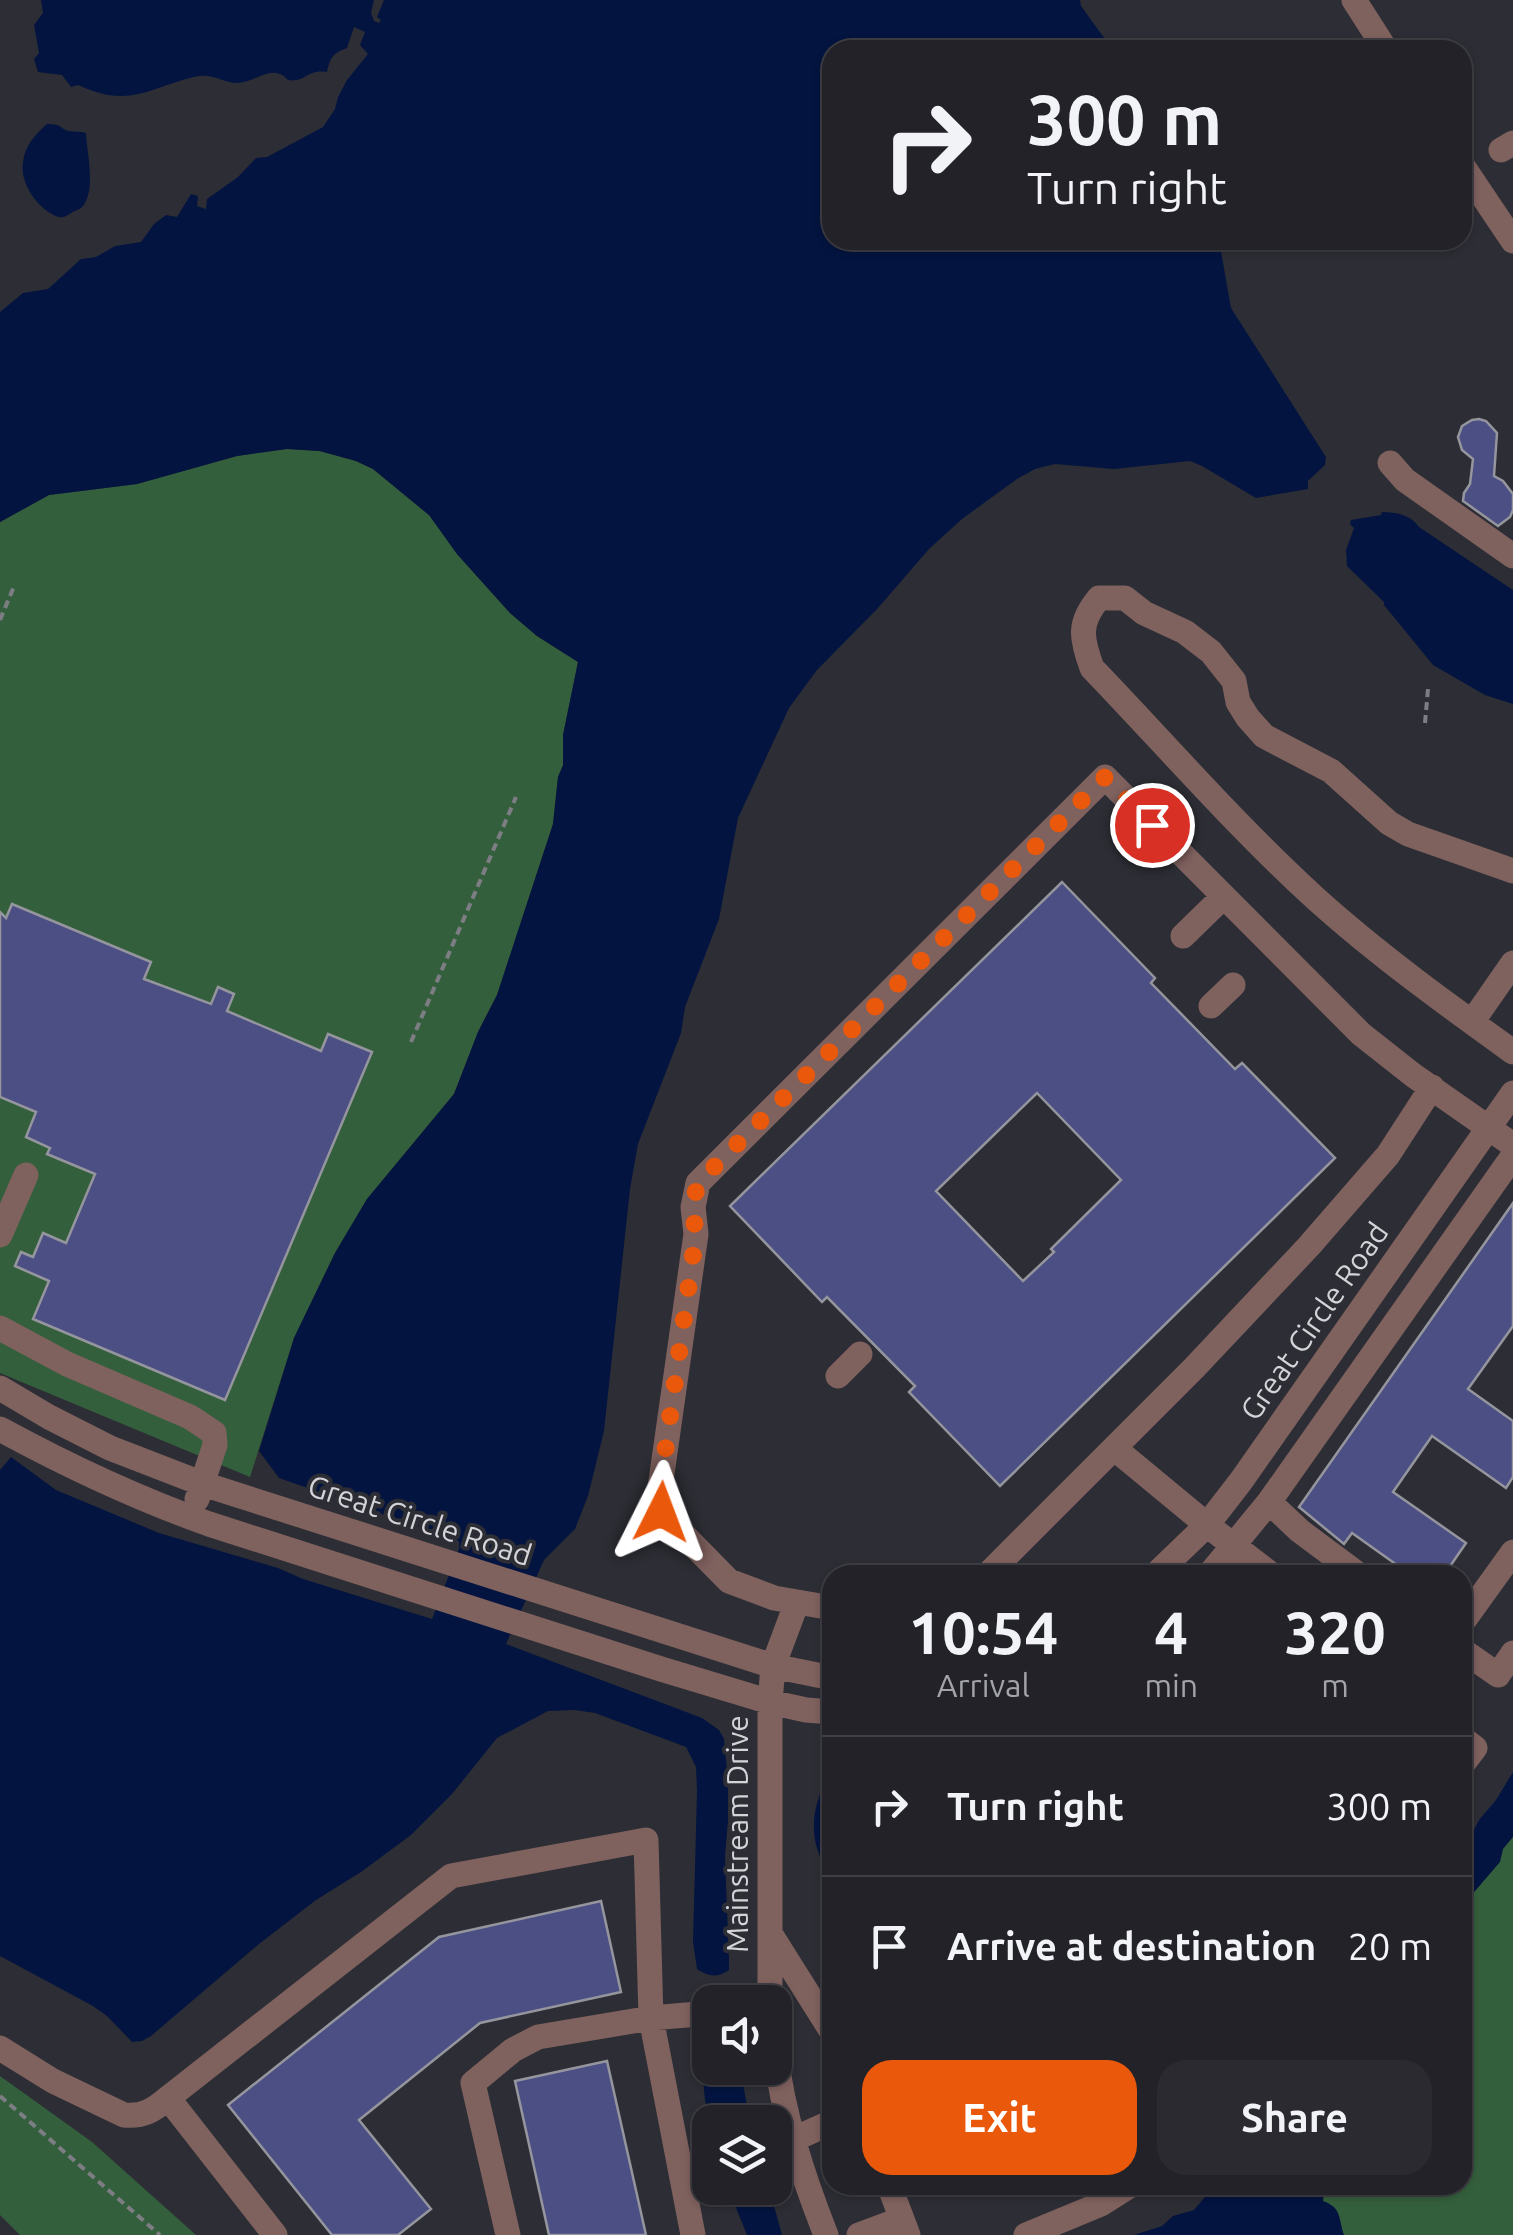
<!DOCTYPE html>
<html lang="en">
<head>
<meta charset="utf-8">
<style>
	body { margin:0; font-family:Ubuntu,sans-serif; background:#2a2a30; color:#f1f3f6; height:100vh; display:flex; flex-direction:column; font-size:38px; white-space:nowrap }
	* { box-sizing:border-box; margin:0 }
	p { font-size:32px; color:#a2a4a8 }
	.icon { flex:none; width:55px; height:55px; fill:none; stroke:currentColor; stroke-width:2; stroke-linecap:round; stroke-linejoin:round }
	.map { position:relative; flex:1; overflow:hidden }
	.sheet { position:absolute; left:822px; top:1565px; width:650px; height:630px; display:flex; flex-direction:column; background:#222228; border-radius:30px; box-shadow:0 2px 8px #0004,0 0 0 2px #3f3f45 }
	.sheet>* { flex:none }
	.hud { position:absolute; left:822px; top:40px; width:650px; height:210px; border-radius:30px; box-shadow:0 2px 8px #0004,0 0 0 2px #3f3f45; background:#222228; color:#f1f3f6; overflow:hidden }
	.fabs { position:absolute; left:692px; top:1985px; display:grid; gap:20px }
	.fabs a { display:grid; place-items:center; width:100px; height:100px; border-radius:20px; background:#222228; box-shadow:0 2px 8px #0004,0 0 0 2px #3f3f45; font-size:50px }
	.pin { position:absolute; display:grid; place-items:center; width:85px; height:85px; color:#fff; margin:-42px; border:5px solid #fff; border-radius:50%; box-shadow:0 2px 10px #0007 }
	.me { position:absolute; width:110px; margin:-55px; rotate:3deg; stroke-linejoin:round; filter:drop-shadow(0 0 8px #0008) }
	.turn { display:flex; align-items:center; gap:35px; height:210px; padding:0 40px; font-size:45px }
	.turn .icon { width:130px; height:130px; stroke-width:2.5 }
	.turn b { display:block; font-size:70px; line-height:85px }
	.eta { display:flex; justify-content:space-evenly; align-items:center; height:170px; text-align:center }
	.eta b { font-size:60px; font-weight:600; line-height:70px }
	.primary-button { display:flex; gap:20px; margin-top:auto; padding:20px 40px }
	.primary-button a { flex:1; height:115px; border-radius:30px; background:#ea580c; color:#fff; font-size:40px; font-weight:600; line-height:115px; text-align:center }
	.primary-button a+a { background:#2a2a30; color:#f1f3f6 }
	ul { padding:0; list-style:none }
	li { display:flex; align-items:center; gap:30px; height:140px; padding:0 40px; border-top:2px solid #3f3f45 }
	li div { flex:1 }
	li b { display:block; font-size:38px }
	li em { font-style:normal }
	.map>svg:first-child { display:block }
	.green { fill:#345f3c }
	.water { fill:#031440 }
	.building { fill:#4c4f84; stroke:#94959d; stroke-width:2.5; fill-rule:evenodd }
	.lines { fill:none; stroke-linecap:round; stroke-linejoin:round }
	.path { stroke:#7d7e84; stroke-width:4; stroke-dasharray:8 5; stroke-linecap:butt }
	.minor { stroke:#7f615e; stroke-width:25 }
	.route { stroke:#ea580c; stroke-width:18; stroke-dasharray:0 32.4 }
	.labels { text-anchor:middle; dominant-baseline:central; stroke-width:8; stroke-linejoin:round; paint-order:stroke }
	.street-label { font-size:30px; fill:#d3d3d8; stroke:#2d2e35 }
</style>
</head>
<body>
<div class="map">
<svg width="1513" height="2235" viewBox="0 0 1513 2235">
	<rect width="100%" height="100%" fill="#2d2e35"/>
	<path class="green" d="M287 449 319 451 356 461 373 469 430 516 457 554 510 613 537 636 578 662 563 735V766L558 777 553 824 497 995 478 1032 454 1094 367 1199 335 1253 294 1338 250 1477 0 1373V522L49 495 137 484 237 456Z
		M1513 1801V2235H1230L1246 2185H1462L1463 1883Z
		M0 2076 92 2142 196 2235H20L0 2215Z"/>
	<path class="water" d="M41 0H374L371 13 374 21 379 23 381 20 377 17 384 0H1080L1081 6 1113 50H832V240H1219L1231 308 1326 457 1325 465 1308 481V489L1256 498 1202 466 1190 461 1114 469 1055 464 1035 469 1017 479 962 519 929 549 878 608 817 670 789 708 738 818 719 919 685 1007 681 1033 638 1144 630 1189 604 1431 588 1496 575 1529 544 1560 506 1644 702 1718 719 1730 724 1739 728 1779V1820L725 1856 729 1959V1970C717 1978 709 1977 697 1969L693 1942 697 1791 696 1767 686 1747 595 1713 575 1710 548 1711 497 1738 452 1794 411 1835 361 1872 316 1900 259 1944 151 2036 142 2041 132 2042 107 2016 93 2006 0 1956V1470L11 1457 56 1490 159 1533 278 1568 303 1579 432 1619 459 1549V1541L279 1478 259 1451 294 1338 335 1253 367 1199 454 1094 478 1032 497 995 553 824 558 777 563 765V735L578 662 537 636 510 613 457 554 429 515 373 469 356 461 320 451 287 449 237 456 137 484 49 495 0 522V312L23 293 48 289 81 259 96 257 115 246 141 242 154 224 166 215 177 217 191 194 198 196 197 206 206 209 207 199 238 177 256 158 267 157 323 127 335 109 338 97 347 80 368 54 360 45 365 32 354 27 347 48C333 53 330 58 327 72 306 69 306 83 288 80 272 62 256 83 237 83 225 83 214 74 199 76 150 86 132 110 78 85L71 87 62 75 38 72 34 59 39 53 34 25 43 13Z
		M47 124C64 124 58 128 69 131 75 132 80 131 86 133 87 153 95 185 85 203 81 210 80 208 73 212 67 215 66 218 59 217 39 211 19 183 23 162 25 145 35 135 47 124Z
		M1382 512C1396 512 1411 515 1419 527L1513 590V704L1485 695 1433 665 1384 605V602L1347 566 1346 550 1354 528 1350 524 1351 520 1381 515Z
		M832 1771V1863L824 1864C806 1833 814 1799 832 1771Z
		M1513 1772V1837L1503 1849 1500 1862 1463 1905V1852L1479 1820 1496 1800Z
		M710 2047V2068H740L750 2122H711L705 2100 701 2059V2053Z
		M1215 2185H1328L1324 2190 1323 2201C1342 2208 1338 2217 1344 2235H1134L1162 2226 1173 2216 1194 2210Z
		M728 2188H769L782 2235H747Z"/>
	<path class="building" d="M1479 419 1486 421 1497 433 1494 476 1503 481 1513 494V510L1510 517 1498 526 1463 501 1464 493 1470 484 1473 459 1462 450 1458 437 1462 426 1472 420Z
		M1062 882 1155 978 1151 983 1235 1069 1242 1063 1335 1158 1000 1486 909 1392 915 1386 827 1297 822 1302 730 1206ZM1037 1093 1121 1180 1051 1249 1054 1252 1023 1281 936 1191Z
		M12 904 151 962 144 979 211 1004 218 987 234 994 227 1011 321 1051 328 1034 372 1052 225 1400 33 1319 49 1281 15 1266 21 1252 33 1257 43 1233 66 1243 95 1174 47 1154 50 1148 26 1137 36 1112 0 1097V912L6 918Z
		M1513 1203V1326L1468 1389 1513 1421V1477L1506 1488 1432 1436 1393 1492 1466 1543 1444 1575H1411L1352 1533 1344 1544 1299 1507Z
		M601 1901 621 1992 480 2023 359 2120 431 2209 398 2235H332L228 2105 439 1937Z
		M607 2061 646 2235H549L515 2081Z"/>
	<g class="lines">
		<path class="path" d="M0 620 15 584
			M1425 723 1428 689
			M411 1042 516 797
			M0 2096 160 2235"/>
		<path class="minor" d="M1354 0 1386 50
			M1501 150 1513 143
			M1462 165 1513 241
			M1390 463 1405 480 1513 556
			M1513 871 1408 834 1389 823 1331 771 1264 736 1248 718 1238 702 1234 681 1211 652 1185 632 1144 613 1125 598H1099C1078 623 1081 638 1092 668 1166 745 1236 826 1315 898 1377 954 1445 1003 1513 1052
			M1183 936 1223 897
			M1211 1006 1233 985
			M1472 1022 1513 963
			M0 1235 26 1175
			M0 1328 67 1364 190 1417 214 1433 215 1445 197 1499
			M838 1376 860 1354
			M0 1388 49 1417 110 1448 203 1484 773 1666 832 1678
			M0 1429C68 1466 136 1498 209 1524L661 1669 770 1702 806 1710 832 1712
			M1114 1448 1207 1525 1272 1575
			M1269 1502 1300 1531 1359 1575
			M987 1575 1194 1368 1309 1246 1388 1155 1432 1087
			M1155 1575 1207 1525 1241 1481 1513 1093
			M1209 1575 1269 1502 1513 1156
			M832 1608 774 1598 729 1581 661 1512 658 1502 696 1234 693 1207 698 1183 1105 777 1361 1034 1413 1075 1513 1145
			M1462 1623 1513 1552
			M1462 1650 1498 1675 1513 1653
			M1462 1738 1475 1748 1462 1765
			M771 1935 832 2032
			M770 2002V1702L773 1666 797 1602
			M0 2048 53 2081 124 2115C143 2117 154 2110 168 2098
			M775 2050C783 2115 802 2174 826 2235
			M792 2140 832 2122
			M889 2185 908 2235
			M275 2235 168 2098 451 1876 646 1840 651 2018 693 2235
			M508 2235 473 2083 513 2050 538 2037 651 2018 710 2013
			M859 2235 902 2219
			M1026 2235 1101 2204 1131 2185"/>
	</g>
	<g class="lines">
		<path class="route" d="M661 1512 658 1502 696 1234 692 1207 698 1183 1105 777 1152 825"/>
	</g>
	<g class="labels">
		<g class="street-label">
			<text transform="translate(1314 1321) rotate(-55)">Great Circle Road</text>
			<text transform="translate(420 1520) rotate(18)">Great Circle Road</text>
			<text transform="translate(737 1834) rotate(-90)">Mainstream Drive</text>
		</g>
	</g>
</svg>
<div class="fabs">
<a><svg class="icon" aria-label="sound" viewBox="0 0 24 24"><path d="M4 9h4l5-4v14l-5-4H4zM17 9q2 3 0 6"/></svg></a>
<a><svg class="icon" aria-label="layers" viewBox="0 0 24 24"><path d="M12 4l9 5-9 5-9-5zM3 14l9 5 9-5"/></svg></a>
</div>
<div class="pin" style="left:1152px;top:825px;background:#d93025"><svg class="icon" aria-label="arrive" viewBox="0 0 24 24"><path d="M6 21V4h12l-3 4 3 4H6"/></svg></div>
<svg class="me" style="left:661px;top:1512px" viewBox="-20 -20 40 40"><path d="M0-17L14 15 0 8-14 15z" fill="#ea580c" stroke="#fff" stroke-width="4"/></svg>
<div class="hud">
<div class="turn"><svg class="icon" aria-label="right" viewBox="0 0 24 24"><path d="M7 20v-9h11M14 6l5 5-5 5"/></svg><div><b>300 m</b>Turn right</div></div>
</div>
<section class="sheet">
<div class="eta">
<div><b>10:54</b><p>Arrival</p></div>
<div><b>4</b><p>min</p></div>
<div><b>320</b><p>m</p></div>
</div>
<ul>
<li><svg class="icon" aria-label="right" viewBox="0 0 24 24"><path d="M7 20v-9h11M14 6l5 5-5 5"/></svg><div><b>Turn right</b></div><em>300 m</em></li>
<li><svg class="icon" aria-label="arrive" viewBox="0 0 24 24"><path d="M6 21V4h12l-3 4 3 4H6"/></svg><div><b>Arrive at destination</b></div><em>20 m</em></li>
</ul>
<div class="primary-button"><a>Exit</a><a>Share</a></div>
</section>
</div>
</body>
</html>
